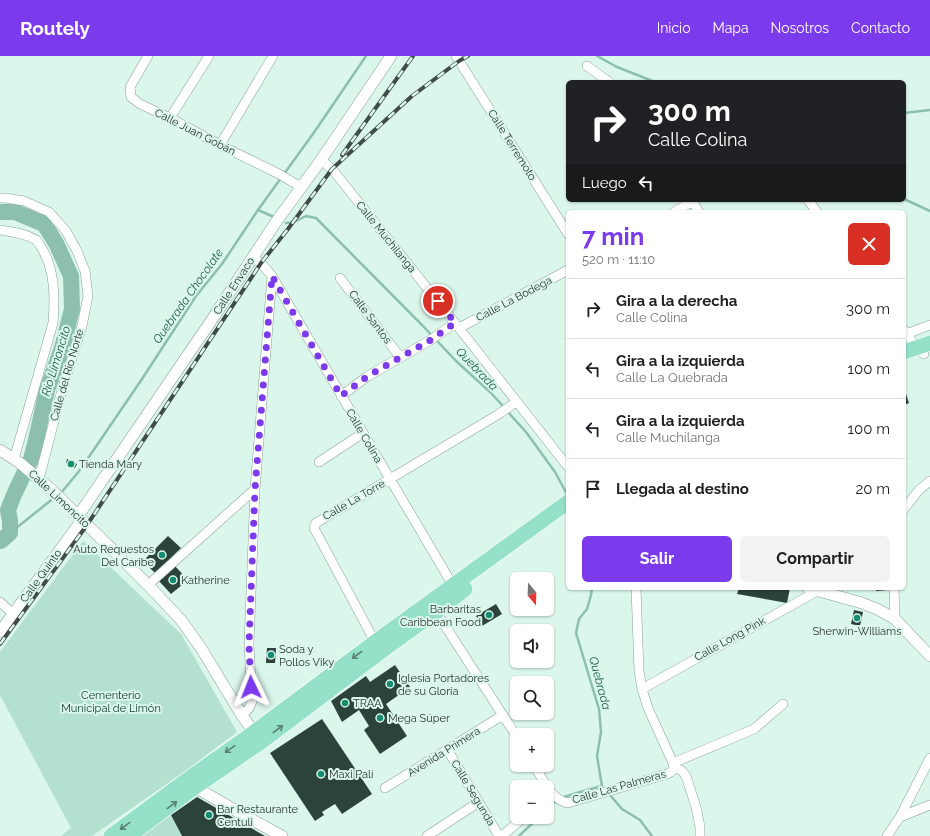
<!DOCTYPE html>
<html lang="es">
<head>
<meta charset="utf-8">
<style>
	body { margin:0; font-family:Raleway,sans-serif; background:#f2f2f2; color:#202124; height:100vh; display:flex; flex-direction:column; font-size:15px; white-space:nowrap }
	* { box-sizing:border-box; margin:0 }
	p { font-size:13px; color:#757577 }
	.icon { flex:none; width:22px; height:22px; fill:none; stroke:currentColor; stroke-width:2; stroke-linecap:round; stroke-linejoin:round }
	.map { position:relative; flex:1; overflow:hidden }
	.panel { position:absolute; left:566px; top:154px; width:340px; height:380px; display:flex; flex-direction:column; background:#fff; border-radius:6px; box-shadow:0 1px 3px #0004 }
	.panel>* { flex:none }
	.hud { position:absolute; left:566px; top:24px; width:340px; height:122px; border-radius:6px; box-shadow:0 1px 3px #0004; background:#202124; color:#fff; overflow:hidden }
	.needle { width:26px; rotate:161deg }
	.fabs { position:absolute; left:510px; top:516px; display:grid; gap:8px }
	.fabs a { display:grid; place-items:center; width:44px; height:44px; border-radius:6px; background:#fff; box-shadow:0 1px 3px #0004; font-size:20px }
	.pin { position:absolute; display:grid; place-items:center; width:34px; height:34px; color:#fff; margin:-17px; border:2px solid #fff; border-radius:50%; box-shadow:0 1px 4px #0007 }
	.me { position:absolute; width:44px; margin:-22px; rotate:358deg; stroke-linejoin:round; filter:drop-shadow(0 0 3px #0008) }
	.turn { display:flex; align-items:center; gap:14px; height:84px; padding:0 16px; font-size:18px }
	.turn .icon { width:52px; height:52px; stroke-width:2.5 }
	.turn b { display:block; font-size:28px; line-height:34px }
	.then { display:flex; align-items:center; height:38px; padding:0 16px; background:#0003; gap:8px; font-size:15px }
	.round { display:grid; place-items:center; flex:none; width:42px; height:42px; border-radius:6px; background:#f2f2f2 }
	.summary { display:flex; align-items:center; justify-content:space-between; height:68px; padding:0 16px }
	h1 { font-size:24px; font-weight:700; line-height:30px; color:#7c3aed }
	.cta { display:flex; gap:8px; margin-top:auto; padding:8px 16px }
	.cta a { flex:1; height:46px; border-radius:6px; background:#7c3aed; color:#fff; font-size:16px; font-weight:700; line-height:46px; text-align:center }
	.cta a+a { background:#f2f2f2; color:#202124 }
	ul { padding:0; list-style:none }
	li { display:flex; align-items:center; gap:12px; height:60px; padding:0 16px; border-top:1px solid #e0e0e0 }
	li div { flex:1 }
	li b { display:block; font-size:15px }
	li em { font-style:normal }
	header { display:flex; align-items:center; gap:24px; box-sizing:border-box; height:56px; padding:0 20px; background:#7c3aed; color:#fff }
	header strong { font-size:19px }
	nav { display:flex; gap:22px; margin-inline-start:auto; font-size:14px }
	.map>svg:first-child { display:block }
	.green { fill:#b4e0d0 }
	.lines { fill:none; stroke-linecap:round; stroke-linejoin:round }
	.stream { stroke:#8dbfae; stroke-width:2.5 }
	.river { stroke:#8dbfae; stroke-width:16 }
	.building { fill:#2c433b }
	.minor-casing { stroke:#87a198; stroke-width:10 }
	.tertiary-casing { stroke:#87a198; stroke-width:12 }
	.trunk-casing { stroke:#fff; stroke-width:16 }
	.minor { stroke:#fff; stroke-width:9 }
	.tertiary { stroke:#fff; stroke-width:11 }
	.trunk { stroke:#94e0c8; stroke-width:15 }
	.rail-casing { stroke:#404c47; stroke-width:4 }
	.rail { stroke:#dbf7ec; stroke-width:2.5; stroke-dasharray:8; stroke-linecap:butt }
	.oneway { stroke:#5a8174 }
	.route { stroke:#7c3aed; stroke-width:7; stroke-dasharray:0 12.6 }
	.poi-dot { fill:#148d71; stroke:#dbf7ec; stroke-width:1.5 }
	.labels { text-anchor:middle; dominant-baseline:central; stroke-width:4; stroke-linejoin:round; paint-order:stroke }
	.street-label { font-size:11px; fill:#2a3430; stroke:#dbf7ec }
	.poi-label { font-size:11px; fill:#2a3430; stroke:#dbf7ec; text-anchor:start }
	.park-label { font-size:11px; fill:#154134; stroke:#dbf7ec }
	.water-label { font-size:12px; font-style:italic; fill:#1b5b4a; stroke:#dbf7ec }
</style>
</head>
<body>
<header>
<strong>Routely</strong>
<nav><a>Inicio</a><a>Mapa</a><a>Nosotros</a><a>Contacto</a></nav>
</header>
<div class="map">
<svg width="930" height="780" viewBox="0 0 930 780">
	<rect width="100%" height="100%" fill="#dbf7ec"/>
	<path class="green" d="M83 485 181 578 237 676 185 715 92 780H61L71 772 0 639V596Z
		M171 759 182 780H142Z"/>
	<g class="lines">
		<path class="stream" d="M597 0 617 11 655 26
			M904 57 930 54
			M284 118 315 75 366 0
			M904 143 930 155
			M258 154 274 161
			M286 167 294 166 306 160 316 162 422 269 456 305 490 336 504 351
			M507 355 526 376 555 416 568 440
			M61 437 80 414 142 323 196 240 222 208 258 154 281 122
			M10 477 55 441
			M610 739 622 753 640 764 652 780
			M561 742 580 736 602 730 597 700 601 676 599 653 576 577 579 563 587 553 591 539 592 532
			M547 753 557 744
			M519 780 539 761"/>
		<path class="river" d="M0 156H15L44 168 56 187 71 220 72 253 62 292 47 334 36 384 31 403 19 428 13 441 8 454 10 465V477L2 484 0 485"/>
	</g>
	<path class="building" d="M904 332 909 347 904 349Z
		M67 403 77 408 75 412 66 407Z
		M168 480 181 492 155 517 143 505Z
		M175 510 188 524 171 538 158 524Z
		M739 532H790L787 547 737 538Z
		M876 532H888V534L876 535Z
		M496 548 502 558 482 570 476 560Z
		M854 554 863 556 860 570 851 568Z
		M267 592H276L275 607H266Z
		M395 609 410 631 386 648 407 680 380 698 364 674 369 670 359 654 342 666 331 645 366 620 370 626Z
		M322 663 372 738 342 758 335 748 322 756 324 759 315 765 270 697Z
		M197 741 265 780H182L171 759Z"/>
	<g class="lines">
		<defs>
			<path id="minor" d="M148 0 130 31 131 41 140 48 170 62 220 89 279 118 301 131
				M456 0 568 178
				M587 10 609 26
				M170 62 209 0
				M220 89 273 0
				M321 104 332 113 459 272 568 411
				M0 142H5L24 145 49 156 66 175 77 195 85 215 88 240 82 270 62 334 39 423
				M691 144 699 156
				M808 144 817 156
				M674 156 695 144
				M0 174C12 176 25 177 36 184 38 186 40 188 41 191 55 213 55 241 53 267L14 403
				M272 220 390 423 455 533
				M340 222 400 301
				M459 272 568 214
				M904 274 917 292 924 298
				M904 279 930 269
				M341 340 368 320 429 285 455 267
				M319 406 363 377
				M904 453 919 434 930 425
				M148 529 255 433
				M894 532 895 563
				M0 546 13 558
				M436 556 517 681
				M378 589 375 586 314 472 316 467 499 358 516 346
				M642 633 819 534 818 532
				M241 658C248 655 250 652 252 645L249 588 255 433 272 220 261 207 252 201
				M447 693 499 780
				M673 707 754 673 783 648
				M534 709C543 723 550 743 568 747L667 718C673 716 674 713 673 707L648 652 642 633 639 615 636 532
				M674 711 682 715 686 720 696 751 700 771V780
				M385 732 503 659
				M900 761 930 749
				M427 780 479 746
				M502 780 524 761
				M887 780 900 761 930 702"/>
			<path id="tertiary" d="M0 394 20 407 54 436 148 529 181 564 201 592 241 658 258 682
				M78 460 213 262 276 166 321 104 391 0
				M808 532 862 547 879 554 895 563 930 600
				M0 576 82 464
				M191 726 195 731 245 760 282 780"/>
			<path id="trunk" d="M904 296 930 287
				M111 780 188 723 253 677 375 586 568 446
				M129 780 195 731 261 686 383 594 436 556 465 533"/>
		</defs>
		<use href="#minor" class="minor-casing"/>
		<use href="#tertiary" class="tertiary-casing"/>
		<use href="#trunk" class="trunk-casing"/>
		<use href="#minor" class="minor"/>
		<use href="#tertiary" class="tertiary"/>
		<use href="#trunk" class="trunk"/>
		<defs>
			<path id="rail" d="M342 99 413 0
				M0 588 87 469 261 207 288 173 332 113 412 40 459 5 468 0"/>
		</defs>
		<use href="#rail" class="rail-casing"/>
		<use href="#rail" class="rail"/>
	</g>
	<defs><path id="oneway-shaft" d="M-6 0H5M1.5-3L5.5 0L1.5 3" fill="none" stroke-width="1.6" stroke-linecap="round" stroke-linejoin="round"/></defs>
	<g class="oneway">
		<use href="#oneway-shaft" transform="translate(357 599) rotate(143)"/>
		<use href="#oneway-shaft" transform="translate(278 673) rotate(-37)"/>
		<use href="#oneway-shaft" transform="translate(230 693) rotate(145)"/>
		<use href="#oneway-shaft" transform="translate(172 749) rotate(-36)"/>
		<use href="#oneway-shaft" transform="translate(125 770) rotate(143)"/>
	</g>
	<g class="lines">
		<path class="route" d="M251 631 249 588 255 433 272 220 341 340 368 320 429 285 455 267 438 245"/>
	</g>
	<g class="poi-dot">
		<circle cx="71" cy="408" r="4"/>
		<circle cx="162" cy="499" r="4"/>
		<circle cx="173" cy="524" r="4"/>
		<circle cx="489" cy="559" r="4"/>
		<circle cx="857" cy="562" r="4"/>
		<circle cx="271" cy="599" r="4"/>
		<circle cx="390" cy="628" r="4"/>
		<circle cx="345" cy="647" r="4"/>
		<circle cx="380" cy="662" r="4"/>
		<circle cx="321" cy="718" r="4"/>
		<circle cx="209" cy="759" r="4"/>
	</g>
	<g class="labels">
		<g class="street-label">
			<text transform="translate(195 76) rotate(27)">Calle Juan Gobán</text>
			<text transform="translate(512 89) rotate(58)">Calle Terremoto</text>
			<text transform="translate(386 181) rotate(51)">Calle Muchilanga</text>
			<text transform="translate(234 230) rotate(-57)">Calle Envaco</text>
			<text transform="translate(514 243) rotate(-28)">Calle La Bodega</text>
			<text transform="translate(370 261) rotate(53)">Calle Santos</text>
			<text transform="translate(67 319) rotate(-74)">Calle del Río Norte</text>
			<text transform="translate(364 380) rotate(60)">Calle Colina</text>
			<text transform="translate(59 443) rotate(43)">Calle Limoncito</text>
			<text transform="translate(354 444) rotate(-30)">Calle La Torre</text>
			<text transform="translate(41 520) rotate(-54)">Calle Quinto</text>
			<text transform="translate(730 583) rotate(-29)">Calle Long Pink</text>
			<text transform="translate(444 696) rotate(-32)">Avenida Primera</text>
			<text transform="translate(619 731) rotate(-16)">Calle Las Palmeras</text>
			<text transform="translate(473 737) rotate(59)">Calle Segunda</text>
		</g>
		<g class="poi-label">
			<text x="79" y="408">Tienda Mary</text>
			<text x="154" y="493" text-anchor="end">Auto Requestos<tspan x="154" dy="13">Del Caribe</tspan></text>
			<text x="181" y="524">Katherine</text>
			<text x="481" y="553" text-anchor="end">Barbaritas<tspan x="481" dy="13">Caribbean Food</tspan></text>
			<text x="857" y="575" text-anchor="middle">Sherwin-Williams</text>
			<text x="279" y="593">Soda y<tspan x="279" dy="13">Pollos Viky</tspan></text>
			<text x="398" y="622">Iglesia Portadores<tspan x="398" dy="13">de su Gloria</tspan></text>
			<text x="353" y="647">TRAA</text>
			<text x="388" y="662">Mega Súper</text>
			<text x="329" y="718">Maxi Palí</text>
			<text x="217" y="753">Bar Restaurante<tspan x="217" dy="13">Centuli</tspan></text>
		</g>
		<g class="park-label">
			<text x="111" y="639">Cementerio<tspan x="111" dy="13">Municipal de Limón</tspan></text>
		</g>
		<g class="water-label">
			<text transform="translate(188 240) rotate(-55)">Quebrada Chocolate</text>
			<text transform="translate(56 305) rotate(-73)">Río Limoncito</text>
			<text transform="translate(477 313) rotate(46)">Quebrada</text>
			<text transform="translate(600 627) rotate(75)">Quebrada</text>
		</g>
	</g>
</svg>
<div class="fabs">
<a><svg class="needle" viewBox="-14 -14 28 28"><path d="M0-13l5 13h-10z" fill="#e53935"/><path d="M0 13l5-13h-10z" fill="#757577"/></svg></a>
<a><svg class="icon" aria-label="sound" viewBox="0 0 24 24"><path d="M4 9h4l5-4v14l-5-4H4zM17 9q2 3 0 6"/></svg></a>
<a><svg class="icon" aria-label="search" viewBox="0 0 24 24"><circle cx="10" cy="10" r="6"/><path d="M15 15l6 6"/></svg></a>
<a>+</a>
<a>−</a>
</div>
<div class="pin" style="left:438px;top:245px;background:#d93025"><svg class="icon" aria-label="arrive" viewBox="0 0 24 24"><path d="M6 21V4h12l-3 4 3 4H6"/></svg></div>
<svg class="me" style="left:251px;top:631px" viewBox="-20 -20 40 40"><path d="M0-17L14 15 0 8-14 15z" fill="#7c3aed" stroke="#fff" stroke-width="4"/></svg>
<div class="hud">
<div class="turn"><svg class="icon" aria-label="right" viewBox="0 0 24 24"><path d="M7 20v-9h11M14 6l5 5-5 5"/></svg><div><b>300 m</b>Calle Colina</div></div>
<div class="then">Luego<svg class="icon" aria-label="left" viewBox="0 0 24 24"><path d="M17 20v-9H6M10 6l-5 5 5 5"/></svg></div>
</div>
<section class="panel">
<div class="summary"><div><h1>7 min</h1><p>520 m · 11:10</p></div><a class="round" style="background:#d93025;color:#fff"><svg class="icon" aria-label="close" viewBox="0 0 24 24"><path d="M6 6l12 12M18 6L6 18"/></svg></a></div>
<ul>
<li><svg class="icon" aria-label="right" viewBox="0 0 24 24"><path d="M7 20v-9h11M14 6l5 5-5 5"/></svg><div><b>Gira a la derecha</b><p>Calle Colina</p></div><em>300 m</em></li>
<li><svg class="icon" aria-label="left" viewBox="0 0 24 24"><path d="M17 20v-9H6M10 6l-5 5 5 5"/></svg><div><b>Gira a la izquierda</b><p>Calle La Quebrada</p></div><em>100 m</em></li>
<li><svg class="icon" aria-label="left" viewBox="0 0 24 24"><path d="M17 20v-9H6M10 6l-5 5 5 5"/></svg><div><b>Gira a la izquierda</b><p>Calle Muchilanga</p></div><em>100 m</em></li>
<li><svg class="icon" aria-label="arrive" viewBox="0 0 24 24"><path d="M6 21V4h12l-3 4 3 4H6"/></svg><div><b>Llegada al destino</b></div><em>20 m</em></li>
</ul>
<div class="cta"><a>Salir</a><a>Compartir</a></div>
</section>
</div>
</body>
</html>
